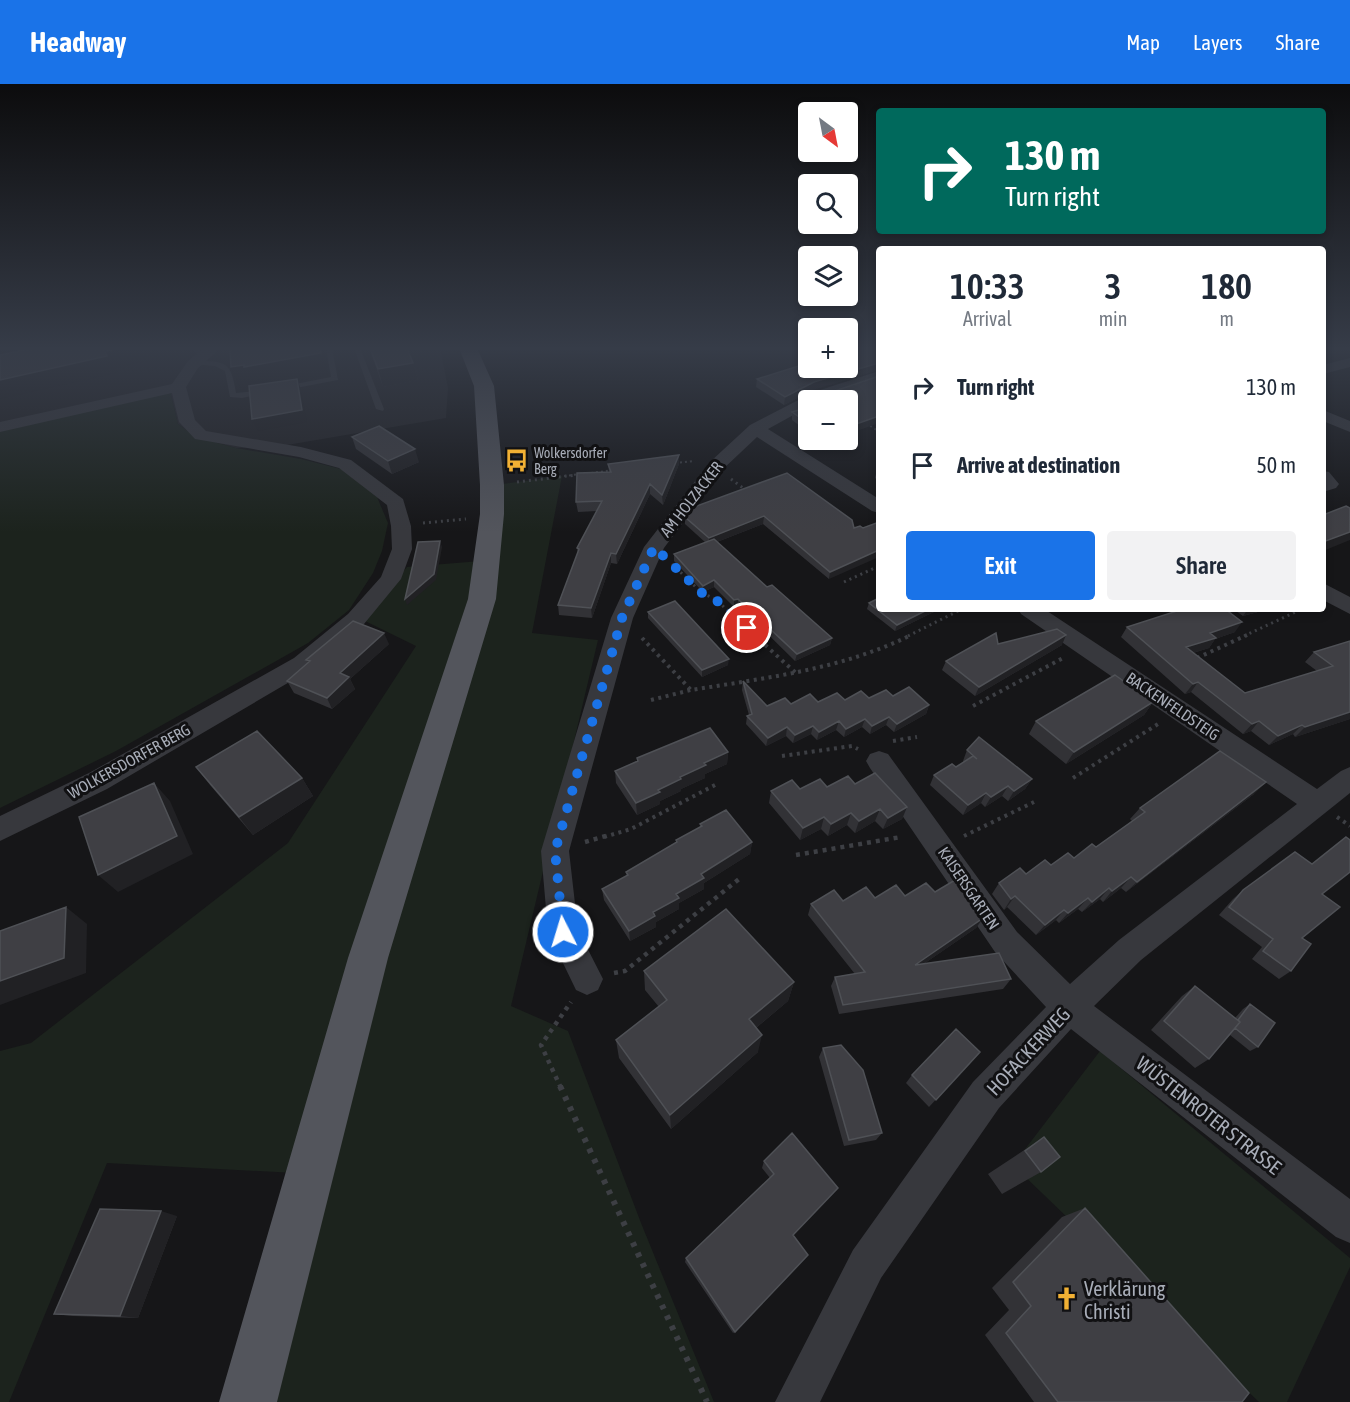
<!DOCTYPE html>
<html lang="en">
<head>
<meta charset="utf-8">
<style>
	body { margin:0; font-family:"Asap Condensed",sans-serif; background:#f2f2f3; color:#1f2937; height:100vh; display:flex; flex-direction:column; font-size:22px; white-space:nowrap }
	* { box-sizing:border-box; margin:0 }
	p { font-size:20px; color:#747a83 }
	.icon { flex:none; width:33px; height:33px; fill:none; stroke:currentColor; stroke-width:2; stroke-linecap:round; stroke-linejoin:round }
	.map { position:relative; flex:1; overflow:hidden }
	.sheet { position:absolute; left:876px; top:162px; width:450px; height:366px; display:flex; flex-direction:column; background:#fff; border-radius:6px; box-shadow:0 3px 9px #0003 }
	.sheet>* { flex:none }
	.guide { position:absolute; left:876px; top:24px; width:450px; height:126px; border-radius:6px; box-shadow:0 3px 9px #0003; background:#00695c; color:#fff; overflow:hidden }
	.needle { width:39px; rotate:148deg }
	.controls { position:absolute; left:798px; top:18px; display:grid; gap:12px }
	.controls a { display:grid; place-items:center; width:60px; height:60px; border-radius:6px; background:#fff; box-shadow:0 3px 9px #0003; font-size:30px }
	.pin { position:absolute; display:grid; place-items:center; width:51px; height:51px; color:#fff; margin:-26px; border:3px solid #fff; border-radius:50%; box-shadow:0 2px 6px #0007 }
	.me { position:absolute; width:66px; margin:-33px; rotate:355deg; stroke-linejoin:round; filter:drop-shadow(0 0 4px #0008) }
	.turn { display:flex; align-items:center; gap:21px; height:126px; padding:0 30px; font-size:27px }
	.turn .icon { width:78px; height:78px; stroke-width:2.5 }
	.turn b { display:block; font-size:42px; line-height:51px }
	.eta { display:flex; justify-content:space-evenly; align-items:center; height:102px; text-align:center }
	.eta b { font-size:36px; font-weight:600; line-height:42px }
	.action { display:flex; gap:12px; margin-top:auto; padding:12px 30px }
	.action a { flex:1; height:69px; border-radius:6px; background:#1a73e8; color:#fff; font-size:24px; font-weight:600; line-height:69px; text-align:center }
	.action a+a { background:#f2f2f3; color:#1f2937 }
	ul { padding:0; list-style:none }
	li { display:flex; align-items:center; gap:18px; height:78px; padding:0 30px }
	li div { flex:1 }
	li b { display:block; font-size:22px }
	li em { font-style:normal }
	header { display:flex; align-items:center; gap:36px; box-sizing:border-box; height:84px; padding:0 30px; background:#1a73e8; color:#fff }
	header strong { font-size:28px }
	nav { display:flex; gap:33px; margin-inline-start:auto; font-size:21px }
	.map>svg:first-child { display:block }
	.built { fill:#222225 }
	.green { fill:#1c231d }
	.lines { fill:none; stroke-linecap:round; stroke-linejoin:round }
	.path-far4 { stroke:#3d3f44; stroke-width:2; stroke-dasharray:2 3; stroke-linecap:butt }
	.path-far3 { stroke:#3d3f44; stroke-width:3; stroke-dasharray:2 4; stroke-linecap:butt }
	.path-far2 { stroke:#3d3f44; stroke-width:4; stroke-dasharray:3 4.5; stroke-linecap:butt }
	.path-far1 { stroke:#3d3f44; stroke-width:4.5; stroke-dasharray:4 5; stroke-linecap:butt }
	.path { stroke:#3d3f44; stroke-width:6; stroke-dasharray:4.5 7; stroke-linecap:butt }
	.service { fill:#37383d; fill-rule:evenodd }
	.minor { fill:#37383d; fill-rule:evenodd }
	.primary { fill:#53555c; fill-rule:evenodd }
	.wall { fill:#323236 }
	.shaded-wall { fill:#212124 }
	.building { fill:#3f3f44; stroke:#4f5156; stroke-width:1.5 }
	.route { stroke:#1a73e8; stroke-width:10; stroke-dasharray:0 18 }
	.labels { text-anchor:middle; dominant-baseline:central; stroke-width:6; stroke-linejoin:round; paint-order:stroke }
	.far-poi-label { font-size:14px; fill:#a8adb8; stroke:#111113; text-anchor:start }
	.street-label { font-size:16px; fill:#a8adb8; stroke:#111113 }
	.near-street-label { font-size:20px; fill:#a8adb8; stroke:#111113 }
	.near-poi-label { font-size:20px; fill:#a8adb8; stroke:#111113; text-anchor:start }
</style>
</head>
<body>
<header>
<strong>Headway</strong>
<nav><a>Map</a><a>Layers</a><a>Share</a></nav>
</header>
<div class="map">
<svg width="1350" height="1318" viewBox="0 0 1350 1318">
	<rect width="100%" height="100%" fill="#161618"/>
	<path class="built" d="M30 264H440L448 304 446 334 281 362 236 364 196 353 178 340 169 303 0 340V281L32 273Z"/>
	<path class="green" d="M169 303 178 340 196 353 236 364 301 375 341 385 377 413 388 439 382 467 373 489 349 526 308 559 116 667 0 724V340Z
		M562 392 532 549 598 556 511 922 568 947 641 1139 714 1318H247L296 1089 107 1079 9 1318H0V967L31 959 288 759 416 562 363 536 407 483 493 476 494 401Z
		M1100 967 1350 1174V1183L1287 1318H1259L1013 1081Z"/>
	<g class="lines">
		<path class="path-far4" d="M866 339 878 347
			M675 379 694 377
			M591 389 613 386
			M564 392 581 390"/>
		<path class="path-far3" d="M731 395 747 407
			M517 398 576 391
			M423 439 466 435
			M672 480 702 509 715 515 756 552
			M844 498 879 482
			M908 552 962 525
			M1244 552 1302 525"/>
		<path class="path-far2" d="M754 551 796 589
			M642 554 691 606C766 594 843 585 911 551
			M1197 574 1247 551
			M651 616 691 606
			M973 622 1063 574
			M893 657 917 653
			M782 672 852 662 858 665
			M1073 694 1158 640
			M1337 733 1350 742
			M964 752 1034 718
			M604 753 631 745 715 701"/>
		<path class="path-far1" d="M585 758 609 751
			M796 771 901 753
			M614 889 625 887 739 795
			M561 1004 541 961 571 918"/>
		<path class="path" d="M560 1002 707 1318"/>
		<path class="service" d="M191 264H198L205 271 200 272Z
			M326 264H332L338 296 280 307V303L331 293Z
			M354 264H360L384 325 383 327 376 325Z
			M194 277C226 277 231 277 236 309L266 306 270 308 242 314 230 313 225 287 215 282 192 280 191 279Z"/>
		<path class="minor" d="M204 264H221L198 284 186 303 195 336 206 347 301 363 351 376 403 415 411 442 412 465 401 495 364 540 310 586 107 705 0 757V732L89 689 294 574 348 530 381 493 392 465 391 442 387 421 339 384 299 373 195 355 179 338 172 309 0 348V338L172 300 188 277Z
			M1350 274V283L1323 290V281Z
			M879 287V297L821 316H808V323L768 345 879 415V429L872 427 757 353 722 386 664 464 633 534 569 767 578 846 603 895 598 906 587 911 576 906 548 848 541 767 611 534 644 463 710 378 750 341 814 308Z
			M1323 326 1350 337V348L1323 337Z
			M1323 387 1329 388 1339 400 1336 404 1323 408Z
			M1323 499 1350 513V530L1323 516Z
			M1018 525H1044L1317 705 1341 687 1350 683V709L1141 876 1094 922 1350 1115V1159L1336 1153 1071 945 999 1024 881 1194 820 1318H775L853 1166 973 998 1046 923 995 868 870 684 866 677 870 670 879 667 888 670 1017 848 1070 900 1119 856 1297 720 1021 530Z"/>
		<path class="primary" d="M459 264H477L494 302 504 401V430L496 515 388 874 277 1318H219L348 874 468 515 480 430V401L474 302Z"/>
	</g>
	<path class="wall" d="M369 264H407L413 279 418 296 383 303Z
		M757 295 813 306 784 321 756 303Z
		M808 318V348L792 336V328L799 326V323Z
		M352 353 419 378 392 390 356 365Z
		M608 380H679L663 421 650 410 617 480 611 479 592 534 559 531 558 521 578 470 577 464 597 427 578 428 576 418 609 388Z
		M879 385V397L875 394 877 386Z
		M691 424 852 436 829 495 763 440 717 458 767 503 832 554 830 561 795 577 738 521 734 523 714 503 703 508 674 477V470L706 459 685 440V433Z
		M869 519 879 525H940L895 547 867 525Z
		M1183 525H1269L1243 532 1236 527 1230 529 1235 548 1215 555 1209 564 1193 569 1245 609 1317 587 1305 578 1314 568 1350 557V635L1295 653 1293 650 1269 661 1251 647 1243 650 1191 608 1185 610 1121 553 1127 543Z
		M648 528 728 581 702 593 648 534Z
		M389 560 350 595 355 605 332 625 294 609 287 597 308 579 306 576Z
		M998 560 1062 561 975 612 942 586 946 577Z
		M743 597 767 622 893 612 929 621 926 630 894 648 886 641 870 650 862 643 844 653 836 646 817 656 811 650 793 659 786 652 766 662 746 640 747 632 749 631 742 606Z
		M1153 618 1144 631 1066 680 1029 650 1036 637Z
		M967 666 1032 695 1025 705 1008 717 1002 712 985 723 981 719 963 731 930 701 934 691 956 683 964 678 963 677Z
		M728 668 727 680 705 690V694L681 705V707L660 717V720L637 731 616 699 615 687 637 677V674Z
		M196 683 302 694 313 712 253 751 210 701Z
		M855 700 907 723 902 735 883 745 875 737 855 749 847 741 828 752 821 745 800 756 769 719 771 707 827 703Z
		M1254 710 1126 808 1121 804 1103 818 1100 815 1082 828 1078 825 1059 839 1056 836 1036 851 1007 823 1004 826 992 810 999 799 1074 774 1096 763 1132 737 1130 735 1140 724Z
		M700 740 752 758 750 770 704 799V805L679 819V825L656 838V843L630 857 604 816 602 805 627 792 626 788 676 759V756L700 743Z
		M1243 806 1322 810 1302 854 1291 887 1279 895 1252 875 1262 863 1219 831 1233 815Z
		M935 808 983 834 976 844 925 879 1011 895 1003 905 839 930 831 902 835 893 855 890 808 831 811 820 905 812Z
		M644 887 794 898 788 917 756 944 758 968 671 1045 619 974 616 956 659 923 645 906Z
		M1195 902 1235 934 1243 925 1250 920 1258 963 1250 967 1230 951 1209 975 1195 984 1151 946 1182 912Z
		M823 964 882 1049 876 1056 844 1062 819 973Z
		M980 968 929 1023 906 999 912 991Z
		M792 1049 735 1248 733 1249 685 1178 686 1174 770 1094 762 1084 764 1077Z
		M1044 1053 1041 1088 1002 1110 988 1090Z
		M1085 1124 1242 1318H1034L985 1251 1009 1226 992 1204 1062 1133Z
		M177 1132 138 1234 73 1232 54 1230Z"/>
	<path class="shaded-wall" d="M123 264H141L147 277 114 284 116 289 0 315V296L105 267Z
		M320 264H323L328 291 298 297 301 306 307 338 258 347 252 335 253 304 241 306 231 283Z
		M413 279 418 296 383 303 378 285Z
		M879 279V286L813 306 784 321 785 313 814 298Z
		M879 332V339L848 350V343Z
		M824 356H832L823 359Z
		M415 365 419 378 392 390 388 377Z
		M679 371V380L663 421 662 411Z
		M650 400V410L617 480 616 470Z
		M764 432 763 440 709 461V454Z
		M1350 448V456L1323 467V458Z
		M440 457 442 463 436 496 407 521 405 515Z
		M879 466V473L829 495 830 488Z
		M611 469V479L592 534 591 524Z
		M714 496V503L703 508V502Z
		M738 515V521L734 523V516Z
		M929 525H940L895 547 897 541Z
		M1221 525H1238L1236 527 1215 533Z
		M1248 525H1269L1243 532Z
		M1242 538 1235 548 1215 555 1209 564 1179 573 1186 563 1210 549Z
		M384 549 389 560 350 595 355 605 332 625 327 614 340 589Z
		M1066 551 1062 561 975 612 979 603Z
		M832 554 830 561 795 577 797 570Z
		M729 575 728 581 702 593V586Z
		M1198 598 1191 608 1185 610 1193 600Z
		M1153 618 1144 631 1066 680 1074 668Z
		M929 621 926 630 894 648 897 640Z
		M1350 628V635L1295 653 1305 643Z
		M889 633 886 641 870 650 872 642Z
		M865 635 862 643 844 653 846 645Z
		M839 637 836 646 817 656 819 648Z
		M1259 637 1251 647 1243 650 1252 640Z
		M1302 641 1293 650 1269 661 1278 652Z
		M813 642 811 650 793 659 795 651Z
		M787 643 786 652 766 662 768 654Z
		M728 668 727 680 705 690V694L681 705V707L660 717V720L637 731 636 719 704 679Z
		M302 694 313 712 253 751 239 733Z
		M1032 695 1025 705 1008 717 1014 707Z
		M1266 698 1254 710 1126 808 1137 798Z
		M154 699 170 717 193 770 118 808 98 791Z
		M1008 702 1002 712 985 723 991 713Z
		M986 709 981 719 963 731 968 721Z
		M907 723 902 735 883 745 888 734Z
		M880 725 875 737 855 749 859 737Z
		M851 729 847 741 828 752 831 740Z
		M824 733 821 745 800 756 803 744Z
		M752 758 750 770 704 799V805L679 819V825L656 838V843L630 857 629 847 701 790Z
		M1131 793 1121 804 1103 818 1112 807Z
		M1109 804 1100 815 1082 828 1092 818Z
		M1015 812 1007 823 1004 826 1011 815Z
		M1088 814 1078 825 1059 839 1068 829Z
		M66 823 87 840 86 889 0 921V897Z
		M1064 826 1056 836 1036 851 1045 841Z
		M983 834 976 844 909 890 915 881Z
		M794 898 788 917 745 953 749 935Z
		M762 951 758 968 671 1045 670 1031Z
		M161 1127 177 1132 138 1234 120 1232Z"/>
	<path class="building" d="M34 264H123L105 267 107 272 0 296V271Z
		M230 264H320L321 269 244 283V281L231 283Z
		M370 264H407L413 279 378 285Z
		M848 264H879V279L814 298 785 313 757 295 808 279V284H848Z
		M879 292V332L848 343V316H810L811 311H823Z
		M297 295 302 326 252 335 249 302Z
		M808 318V339L792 328 802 325 799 323Z
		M379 342 415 365 388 377 352 353Z
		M679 371 662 411 650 400 616 470 611 469 591 524 558 521 579 465 577 464 602 417 576 418 577 389 611 388 608 380Z
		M787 389 852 436 854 444 860 442 863 444 879 438V466L830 488 764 432 709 454 685 433 691 424Z
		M1346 422 1350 424V448L1323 458V431Z
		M714 455 767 503 772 501 832 554 797 570 738 515 734 516 714 496 703 502 674 470Z
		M440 457 434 490 405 515 418 458Z
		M879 514V525H929L897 541 869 519Z
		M675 517 729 575 702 586 648 528Z
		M1183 525H1225L1242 538 1210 549 1216 554 1186 563 1245 609 1333 582 1314 568 1350 557V628L1305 643 1302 641 1278 652 1259 637 1252 640 1198 598 1193 600 1127 543Z
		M353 537 384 549 340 589 349 593 327 614 287 597 310 577 306 576Z
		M1057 545 1066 551 979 603 946 577 996 549 998 560Z
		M1115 591 1153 618 1074 668 1036 637Z
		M743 597 767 622 785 614 791 620 810 610 818 618 837 609 845 616 861 607 869 614 886 606 893 612 909 603 929 621 897 640 889 633 872 642 865 635 846 645 839 637 819 648 813 642 795 651 787 643 768 654 747 632 752 630Z
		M710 644 728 668 704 679 706 681 680 693 681 695 658 706 660 708 636 719 615 687 638 677 637 674Z
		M257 647 302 694 239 733 196 683Z
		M979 653 1032 695 1014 707 1008 702 991 713 986 709 968 721 934 691 952 680 956 683 973 672 977 675 967 666Z
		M1220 667 1266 698 1137 798 1131 793 1112 807 1109 804 1092 818 1088 814 1068 829 1064 826 1045 841 1015 812 1011 815 999 799 1020 784 1026 790 1045 776 1051 781 1068 769 1074 774 1092 760 1096 763 1145 728 1140 724Z
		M875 689 907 723 888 734 880 725 859 737 851 729 831 740 824 733 803 744 771 707 792 696 800 705 820 695 827 703 848 692 855 700Z
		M154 699 177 752 98 791 79 733Z
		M726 726 752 758 701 790 704 794 676 810 679 814 653 828 655 832 629 847 602 805 628 791 626 788 677 758 676 756 702 742 700 740Z
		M1346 753 1350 756V788L1322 810 1340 823 1302 854 1311 860 1291 887 1263 867 1273 855 1229 823 1243 806 1295 768 1312 780Z
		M955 796 983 834 915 881 999 869 1011 895 843 921 835 893 865 888 811 820 834 806 843 817 866 803 875 814 896 801 905 812 926 799 935 808Z
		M66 823 64 874 0 897V847Z
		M726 825 794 898 749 935 762 951 670 1031 616 956 667 916 644 887Z
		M1195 902 1240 938 1209 975 1164 937Z
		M1250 920 1275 939 1258 963 1235 944 1240 938 1238 936Z
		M956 945 980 968 936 1016 912 991Z
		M841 961 863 986 882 1049 849 1056 823 964Z
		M792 1049 838 1104 793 1151 808 1171 735 1248 686 1174 774 1090 764 1077Z
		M1044 1053 1060 1073 1041 1088 1025 1067Z
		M1085 1124 1249 1309 1242 1318H1058L1006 1249 1031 1222 1013 1198Z
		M100 1125 161 1127 120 1232 54 1230Z"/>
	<linearGradient id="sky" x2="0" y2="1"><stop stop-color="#0c0c0d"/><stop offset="0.59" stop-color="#363c48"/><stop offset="1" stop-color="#363c48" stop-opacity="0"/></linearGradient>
	<rect width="1350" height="448" fill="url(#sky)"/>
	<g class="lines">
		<path class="route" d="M563 848 555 767 622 534 654 463 702 509 715 515 747 544"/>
	</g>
	<defs>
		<symbol id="bus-bare" viewBox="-9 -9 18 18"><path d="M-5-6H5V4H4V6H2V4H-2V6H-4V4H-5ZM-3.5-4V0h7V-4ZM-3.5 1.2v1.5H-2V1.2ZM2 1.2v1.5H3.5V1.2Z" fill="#f2b134" stroke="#111113" stroke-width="2.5" paint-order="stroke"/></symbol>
		<symbol id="church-bare" viewBox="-9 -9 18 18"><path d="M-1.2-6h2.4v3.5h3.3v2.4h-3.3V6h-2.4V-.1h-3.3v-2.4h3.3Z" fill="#f2b134" stroke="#111113" stroke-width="2.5" paint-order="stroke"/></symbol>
	</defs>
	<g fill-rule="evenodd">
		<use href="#bus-bare" x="500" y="360" width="33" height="33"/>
		<use href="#church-bare" x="1050" y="1198" width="33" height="33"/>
	</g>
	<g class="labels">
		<g class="far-poi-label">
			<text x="534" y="369">Wolkersdorfer<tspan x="534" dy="16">Berg</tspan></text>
		</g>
		<g class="street-label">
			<text transform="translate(691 415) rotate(-52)">AM HOLZACKER</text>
			<text transform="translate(1173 622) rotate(34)">BACKENFELDSTEIG</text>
			<text transform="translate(129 677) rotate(-29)">WOLKERSDORFER BERG</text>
			<text transform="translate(969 804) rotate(56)">KAISERSGARTEN</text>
		</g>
		<g class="near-street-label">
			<text transform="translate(1028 967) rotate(-47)">HOFACKERWEG</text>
			<text transform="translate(1209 1031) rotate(38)">WÜSTENROTER STRASSE</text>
		</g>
		<g class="near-poi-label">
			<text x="1084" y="1204">Verklärung<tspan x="1084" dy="23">Christi</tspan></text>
		</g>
	</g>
</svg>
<div class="controls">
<a><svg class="needle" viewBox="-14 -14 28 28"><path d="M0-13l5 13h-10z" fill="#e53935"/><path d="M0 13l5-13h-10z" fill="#747a83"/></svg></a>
<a><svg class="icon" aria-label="search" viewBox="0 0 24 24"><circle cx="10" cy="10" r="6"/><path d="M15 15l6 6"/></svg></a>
<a><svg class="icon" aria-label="layers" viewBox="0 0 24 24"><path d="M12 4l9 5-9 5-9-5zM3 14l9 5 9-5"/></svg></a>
<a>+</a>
<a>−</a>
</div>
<div class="pin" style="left:747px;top:544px;background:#d93025"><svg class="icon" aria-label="arrive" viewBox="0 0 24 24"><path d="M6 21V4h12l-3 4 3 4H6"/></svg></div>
<svg class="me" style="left:563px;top:848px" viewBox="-20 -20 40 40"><circle r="17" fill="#1a73e8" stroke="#fff" stroke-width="3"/><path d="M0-11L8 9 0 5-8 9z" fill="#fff"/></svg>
<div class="guide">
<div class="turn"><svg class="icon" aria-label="right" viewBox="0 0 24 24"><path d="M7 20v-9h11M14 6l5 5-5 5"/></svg><div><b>130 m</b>Turn right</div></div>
</div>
<section class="sheet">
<div class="eta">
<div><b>10:33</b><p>Arrival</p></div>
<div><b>3</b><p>min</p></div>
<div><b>180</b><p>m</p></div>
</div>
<ul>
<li><svg class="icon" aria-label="right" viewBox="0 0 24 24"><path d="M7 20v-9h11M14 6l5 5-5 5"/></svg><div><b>Turn right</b></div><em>130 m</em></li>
<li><svg class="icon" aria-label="arrive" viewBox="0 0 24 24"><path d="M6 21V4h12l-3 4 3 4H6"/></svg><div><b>Arrive at destination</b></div><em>50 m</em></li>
</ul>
<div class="action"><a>Exit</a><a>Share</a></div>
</section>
</div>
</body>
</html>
